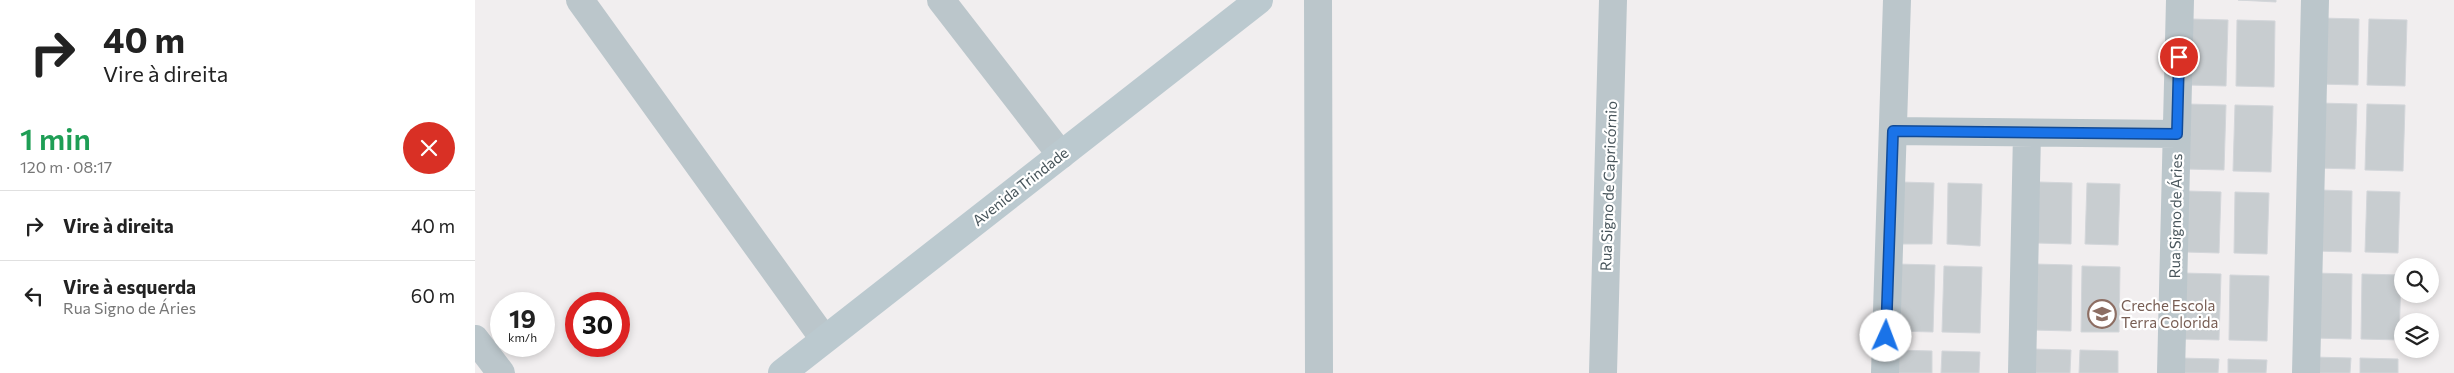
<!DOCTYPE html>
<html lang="pt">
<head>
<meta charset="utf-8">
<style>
	body { margin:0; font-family:Commissioner,sans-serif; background:#f2f2f2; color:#222; height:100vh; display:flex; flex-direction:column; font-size:19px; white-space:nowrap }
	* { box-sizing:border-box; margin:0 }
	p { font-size:16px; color:#767676 }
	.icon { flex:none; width:28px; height:28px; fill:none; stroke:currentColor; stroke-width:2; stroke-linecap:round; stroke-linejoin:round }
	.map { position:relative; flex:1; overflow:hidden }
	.panel { display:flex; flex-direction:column; background:#fff; width:475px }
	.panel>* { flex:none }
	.top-card { background:#fff; color:#222; overflow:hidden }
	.tools { position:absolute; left:1919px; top:258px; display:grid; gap:10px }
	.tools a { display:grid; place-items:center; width:45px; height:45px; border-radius:50%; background:#fff; box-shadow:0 2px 8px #0003; font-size:25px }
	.speed { position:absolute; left:15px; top:292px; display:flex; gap:10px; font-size:25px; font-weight:700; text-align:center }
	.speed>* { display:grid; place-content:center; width:65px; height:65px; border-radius:50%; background:#fff; box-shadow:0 2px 8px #0003; line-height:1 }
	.speed small { font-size:12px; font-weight:400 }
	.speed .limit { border:8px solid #d22; background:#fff; color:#111 }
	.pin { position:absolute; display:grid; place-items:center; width:42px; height:42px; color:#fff; margin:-21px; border:2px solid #fff; border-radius:50%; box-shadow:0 1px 5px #0007 }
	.me { position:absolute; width:55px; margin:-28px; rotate:2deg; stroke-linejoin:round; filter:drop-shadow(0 0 4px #0008) }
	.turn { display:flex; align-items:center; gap:18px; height:105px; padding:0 20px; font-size:22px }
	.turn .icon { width:65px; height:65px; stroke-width:2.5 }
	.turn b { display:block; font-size:35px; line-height:42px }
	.round { display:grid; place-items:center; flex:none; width:52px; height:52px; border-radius:26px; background:#f2f2f2 }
	.summary { display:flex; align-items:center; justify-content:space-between; height:85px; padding:0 20px }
	h1 { font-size:30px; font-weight:600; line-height:38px; color:#1e9e55 }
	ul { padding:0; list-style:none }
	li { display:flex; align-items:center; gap:15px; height:70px; padding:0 20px; border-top:1px solid #e0e0e0 }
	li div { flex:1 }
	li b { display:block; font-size:19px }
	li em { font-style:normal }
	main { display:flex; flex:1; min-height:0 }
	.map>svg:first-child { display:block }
	.building { fill:#c8cdd0; stroke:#d3d6da }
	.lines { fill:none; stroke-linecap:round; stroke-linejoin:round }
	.minor { stroke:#bbc6cb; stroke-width:28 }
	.tertiary { stroke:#bbc6cb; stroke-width:28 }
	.secondary { stroke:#bbc9cf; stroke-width:28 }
	.route-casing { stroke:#114b97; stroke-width:12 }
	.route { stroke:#1a73e8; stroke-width:9 }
	.labels { text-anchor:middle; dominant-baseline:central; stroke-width:4.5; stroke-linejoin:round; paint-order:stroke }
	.street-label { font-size:15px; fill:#48555b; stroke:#fff }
	.education-label { font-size:15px; fill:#785e54; stroke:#fff; text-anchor:start }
</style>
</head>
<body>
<main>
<section class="panel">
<div class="top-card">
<div class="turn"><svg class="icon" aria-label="right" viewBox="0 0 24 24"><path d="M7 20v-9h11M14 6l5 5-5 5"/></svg><div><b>40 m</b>Vire à direita</div></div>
</div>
<div class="summary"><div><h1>1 min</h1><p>120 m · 08:17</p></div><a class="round" style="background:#d93025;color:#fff"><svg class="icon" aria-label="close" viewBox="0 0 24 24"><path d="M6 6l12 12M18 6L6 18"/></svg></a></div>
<ul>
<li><svg class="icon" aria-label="right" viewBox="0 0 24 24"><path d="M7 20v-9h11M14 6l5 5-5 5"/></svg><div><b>Vire à direita</b></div><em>40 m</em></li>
<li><svg class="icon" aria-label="left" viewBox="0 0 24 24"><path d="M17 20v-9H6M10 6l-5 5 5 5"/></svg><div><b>Vire à esquerda</b><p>Rua Signo de Áries</p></div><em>60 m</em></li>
</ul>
</section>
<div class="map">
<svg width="1979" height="373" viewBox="0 0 1979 373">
	<rect width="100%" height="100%" fill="#f1eeef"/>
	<path class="building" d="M1763 0H1801V2Z
		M1846 18 1884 19 1883 85 1844 84Z
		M1715 19 1753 20 1751 86 1713 85Z
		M1894 19 1932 20 1930 86 1892 85Z
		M1762 20 1800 21 1799 87 1761 86Z
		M1844 103 1882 104 1880 169 1842 168Z
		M1712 104 1751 105 1749 170 1711 169Z
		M1892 104 1930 105 1928 171 1890 170Z
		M1760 105 1798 106 1796 172 1758 171Z
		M1426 182 1459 183 1457 244H1424Z
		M1564 182 1597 183 1596 244 1562 243Z
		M1473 183 1507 184 1505 246 1472 244Z
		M1612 183 1645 184 1643 245 1610 244Z
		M1844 190 1877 191 1876 252 1842 251Z
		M1713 191 1746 192 1744 253 1711 252Z
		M1892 191 1925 192 1923 253 1890 252Z
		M1760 192 1794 193 1792 254 1759 253Z
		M1421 264 1460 265 1458 332 1420 331Z
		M1559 264 1597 265 1596 331 1558 330Z
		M1469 266 1507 267 1505 333 1467 332Z
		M1607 266 1645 267 1644 332H1606Z
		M1708 273 1746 274 1744 340 1706 339Z
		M1839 273 1877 274 1876 339 1838 338Z
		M1887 274 1926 275 1924 340 1886 339Z
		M1755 275 1794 276 1792 341 1754 340Z
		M1557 349 1596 350 1595 373H1556Z
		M1419 350 1457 351V373H1418Z
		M1605 350 1643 351V373H1604Z
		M1467 351 1505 352 1504 373H1466Z
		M1837 357 1876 358 1875 373H1837Z
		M1705 358 1744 359 1743 373H1705Z
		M1885 358 1923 359V373H1885Z
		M1753 359 1792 360 1791 373H1753Z"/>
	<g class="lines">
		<path class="minor" d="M105 0 349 339
			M466 0 586 155
			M843 0 844 373
			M1418 131 1702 134
			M0 339 26 373
			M1410 373 1422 0
			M1547 373 1552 133
			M1696 373 1705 0
			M1831 373 1840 0"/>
		<path class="tertiary" d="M1128 373 1138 0"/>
		<path class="secondary" d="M307 373 784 0"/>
	</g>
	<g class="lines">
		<defs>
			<path id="route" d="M1411 336 1418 131 1702 134 1704 57"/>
		</defs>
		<use href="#route" class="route-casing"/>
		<use href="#route" class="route"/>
	</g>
	<defs>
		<symbol id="school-ring" viewBox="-11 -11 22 22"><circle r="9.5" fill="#fff" stroke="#8d6e63" stroke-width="1.5"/><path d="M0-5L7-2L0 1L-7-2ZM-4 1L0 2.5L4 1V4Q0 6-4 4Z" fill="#8d6e63"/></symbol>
	</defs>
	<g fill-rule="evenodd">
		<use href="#school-ring" x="1611" y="298" width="32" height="32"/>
	</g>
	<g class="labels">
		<g class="street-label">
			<text transform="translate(545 186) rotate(-38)">Avenida Trindade</text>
			<text transform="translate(1133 186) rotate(-88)">Rua Signo de Capricórnio</text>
			<text transform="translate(1700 216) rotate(-89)">Rua Signo de Áries</text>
		</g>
		<g class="education-label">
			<text x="1646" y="305">Creche Escola<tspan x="1646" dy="17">Terra Colorida</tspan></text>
		</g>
	</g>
</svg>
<div class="tools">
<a><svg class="icon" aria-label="search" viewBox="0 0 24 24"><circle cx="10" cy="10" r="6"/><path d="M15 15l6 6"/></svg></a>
<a><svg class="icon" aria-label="layers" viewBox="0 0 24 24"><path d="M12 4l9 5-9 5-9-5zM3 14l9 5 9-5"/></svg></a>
</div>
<div class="speed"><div>19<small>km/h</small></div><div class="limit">30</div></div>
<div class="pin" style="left:1704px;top:57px;background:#d93025"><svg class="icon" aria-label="arrive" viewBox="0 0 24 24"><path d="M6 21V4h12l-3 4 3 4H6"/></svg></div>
<svg class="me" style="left:1411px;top:336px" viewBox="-20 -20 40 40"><circle r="19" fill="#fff"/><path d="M0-13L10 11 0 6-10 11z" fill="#1a73e8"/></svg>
</div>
</main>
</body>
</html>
